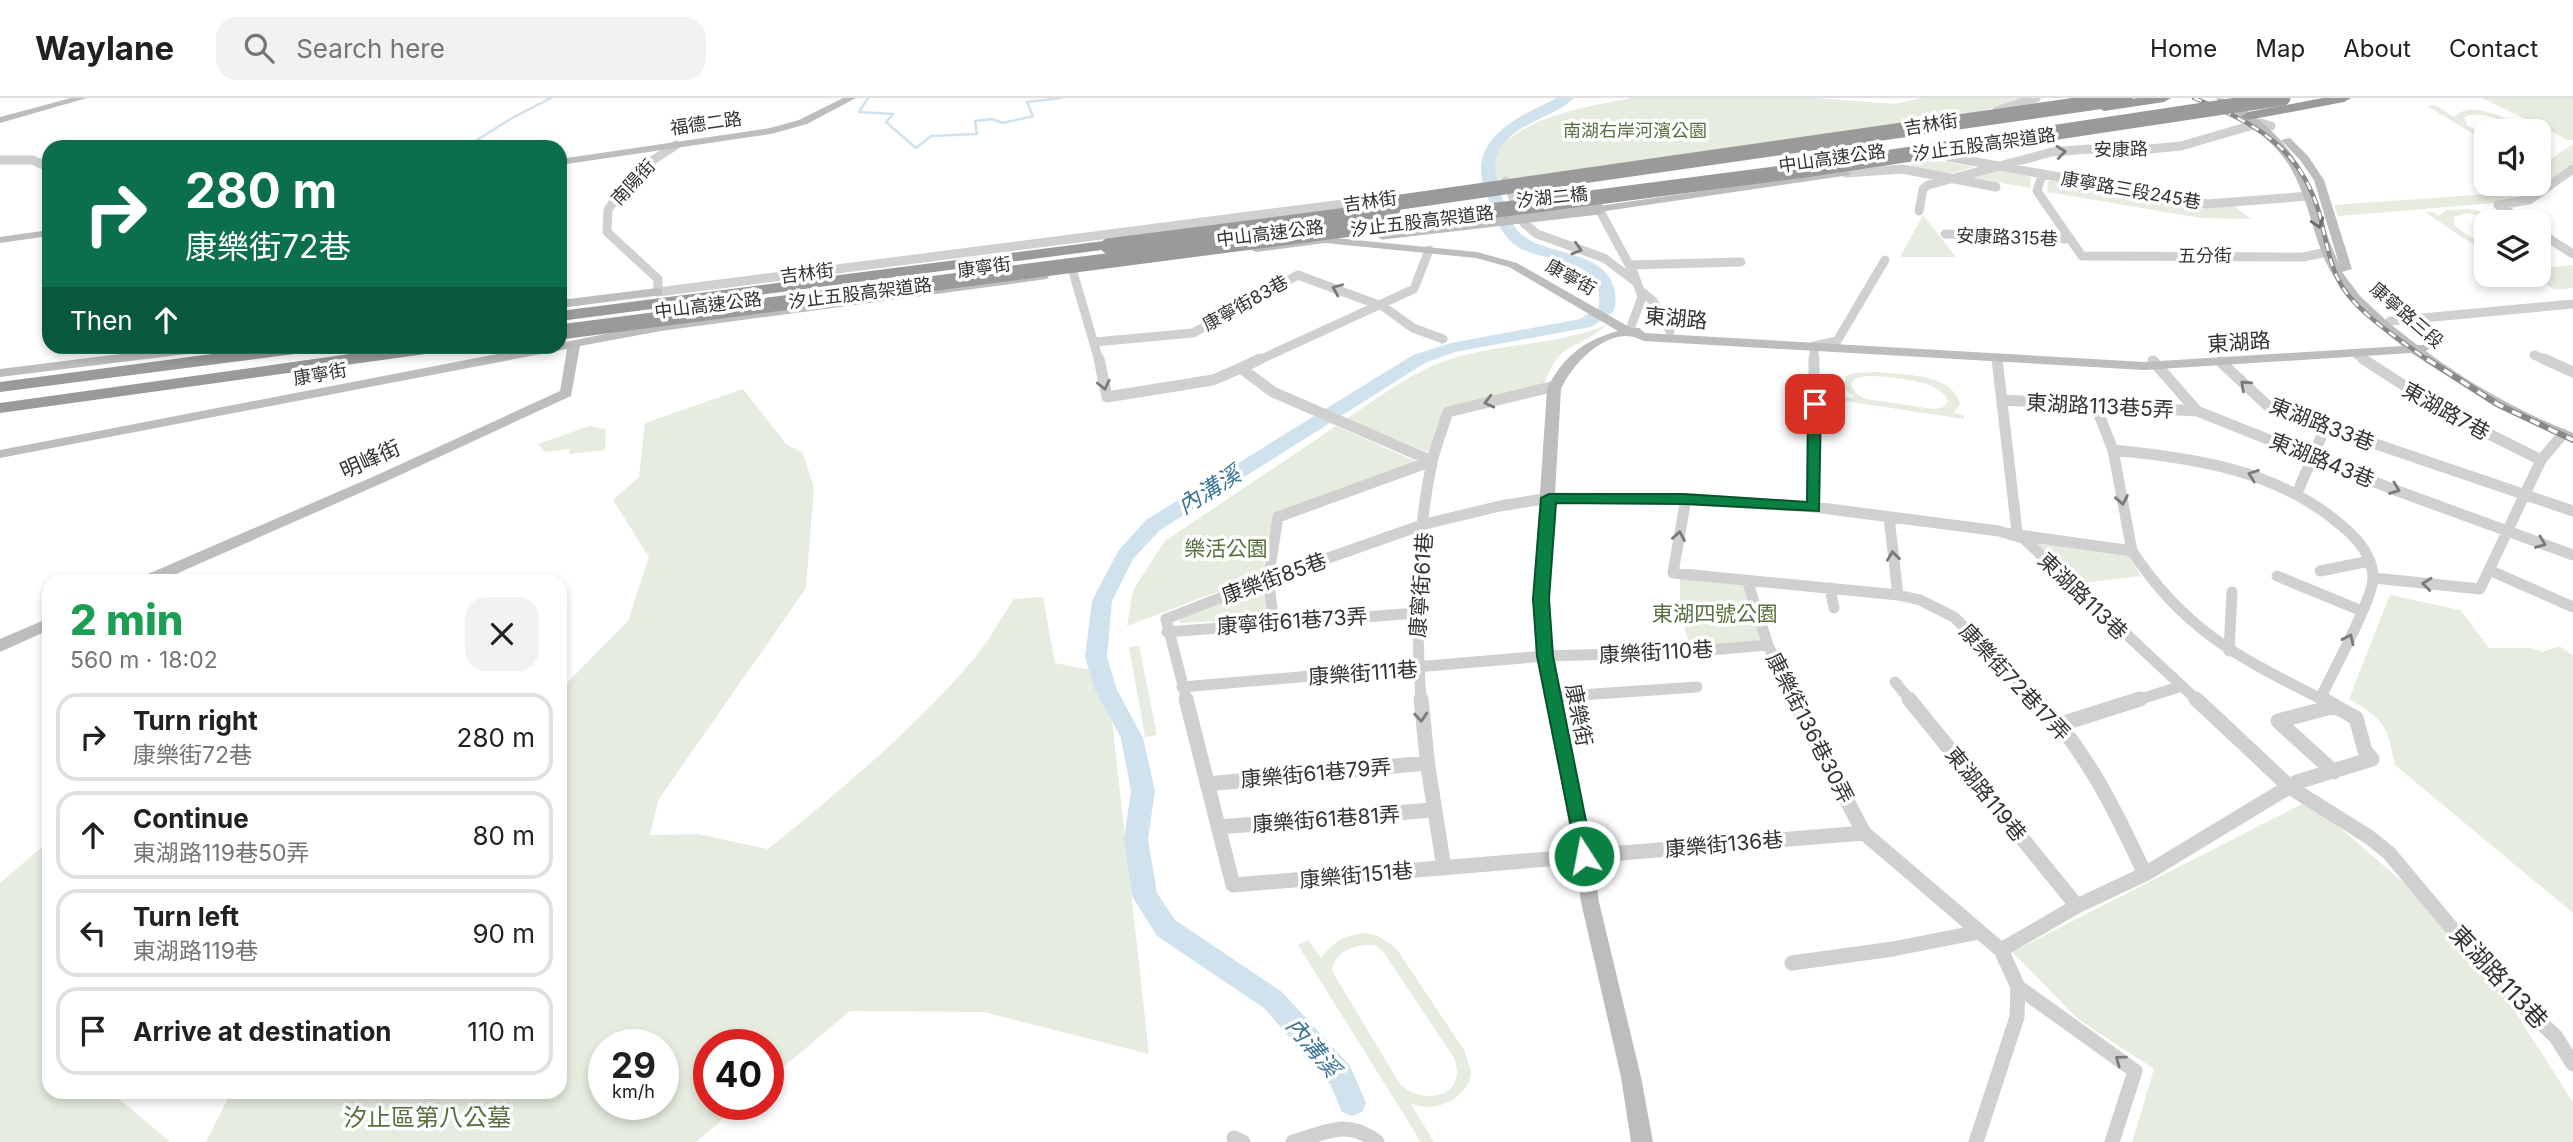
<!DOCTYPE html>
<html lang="en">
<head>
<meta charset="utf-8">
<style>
	body { margin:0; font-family:Inter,"Noto Sans TC",sans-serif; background:#f2f2f2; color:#202124; height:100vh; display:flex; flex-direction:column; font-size:26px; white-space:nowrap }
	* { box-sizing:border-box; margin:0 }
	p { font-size:23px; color:#757577 }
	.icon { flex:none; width:38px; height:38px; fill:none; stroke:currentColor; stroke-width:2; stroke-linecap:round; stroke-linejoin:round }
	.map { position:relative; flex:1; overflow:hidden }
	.details { position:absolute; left:42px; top:476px; width:525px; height:525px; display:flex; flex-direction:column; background:#fff; border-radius:21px; box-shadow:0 4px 10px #0003 }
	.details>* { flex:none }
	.top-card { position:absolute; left:42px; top:42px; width:525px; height:214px; border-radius:21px; box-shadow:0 4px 10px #0003; background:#0b6e4f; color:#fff; overflow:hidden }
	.tools { position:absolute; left:2474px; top:21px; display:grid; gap:14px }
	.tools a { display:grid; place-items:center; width:77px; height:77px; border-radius:14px; background:#fff; box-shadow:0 4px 10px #0003; font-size:35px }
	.speed { position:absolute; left:588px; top:931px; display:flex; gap:14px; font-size:35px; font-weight:700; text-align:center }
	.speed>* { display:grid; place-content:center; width:91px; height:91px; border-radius:50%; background:#fff; box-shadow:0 4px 10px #0003; line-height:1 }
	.speed small { font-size:18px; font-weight:400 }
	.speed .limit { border:10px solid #d22; background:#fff; color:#111 }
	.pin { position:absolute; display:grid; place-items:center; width:60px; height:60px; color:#fff; margin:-30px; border-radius:14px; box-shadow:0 4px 10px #0006 }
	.me { position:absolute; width:77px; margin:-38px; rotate:349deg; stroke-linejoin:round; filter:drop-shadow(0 0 5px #0008) }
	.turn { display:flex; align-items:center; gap:24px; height:147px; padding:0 28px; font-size:32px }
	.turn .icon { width:91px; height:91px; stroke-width:2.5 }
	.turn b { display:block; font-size:49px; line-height:60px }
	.then { display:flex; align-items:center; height:66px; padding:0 28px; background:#0003; gap:14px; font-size:26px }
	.round { display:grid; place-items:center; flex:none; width:74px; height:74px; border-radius:21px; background:#f2f2f2 }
	.head { display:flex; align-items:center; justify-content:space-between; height:119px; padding:0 28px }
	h1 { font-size:42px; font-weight:800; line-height:52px; color:#1e9e55 }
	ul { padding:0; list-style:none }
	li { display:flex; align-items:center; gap:21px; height:88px; margin:0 14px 10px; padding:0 14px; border:4px solid #e0e0e0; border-radius:21px }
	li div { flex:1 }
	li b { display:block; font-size:26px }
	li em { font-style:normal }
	header { display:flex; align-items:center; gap:42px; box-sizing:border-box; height:98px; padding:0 35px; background:#fff; border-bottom:2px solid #e0e0e0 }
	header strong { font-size:33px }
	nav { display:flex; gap:38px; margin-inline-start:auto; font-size:24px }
	.search { width:490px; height:63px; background:#f2f2f2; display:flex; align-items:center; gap:18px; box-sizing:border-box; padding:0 24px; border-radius:21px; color:#757577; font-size:26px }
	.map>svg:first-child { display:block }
	.green { fill:#e6ecdf; fill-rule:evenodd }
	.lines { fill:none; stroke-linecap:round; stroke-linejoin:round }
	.stream { stroke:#cfe2ee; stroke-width:2.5 }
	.river { fill:#cfe2ee; fill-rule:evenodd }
	.street-far2 { stroke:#d0d0d0; stroke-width:9 }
	.street-far1 { stroke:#d0d0d0; stroke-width:11 }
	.street { stroke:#d0d0d0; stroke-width:15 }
	.secondary { fill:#bdbdbd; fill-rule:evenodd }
	.highway { fill:#9a9a9a; fill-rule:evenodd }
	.rail-far1-casing { stroke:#888; stroke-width:4.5 }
	.rail-casing { stroke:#888; stroke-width:6 }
	.rail-far1 { stroke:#fff; stroke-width:2.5; stroke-dasharray:8; stroke-linecap:butt }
	.rail { stroke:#fff; stroke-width:3.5; stroke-dasharray:10; stroke-linecap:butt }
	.secondary-bridge { stroke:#bdbdbd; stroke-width:11 }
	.highway-bridge { stroke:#9a9a9a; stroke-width:15 }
	.oneway { stroke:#7a7a7a }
	.oneway2 { stroke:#6a6a6a }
	.route { fill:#0b8043; stroke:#07532c; stroke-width:2 }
	.labels { text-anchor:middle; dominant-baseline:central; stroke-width:7; stroke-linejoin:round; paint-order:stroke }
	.far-street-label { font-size:18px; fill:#333; stroke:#fff }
	.far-park-label { font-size:18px; fill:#56703f; stroke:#fff }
	.street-label { font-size:21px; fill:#333; stroke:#fff }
	.park-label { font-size:21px; fill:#56703f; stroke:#fff }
	.water-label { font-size:23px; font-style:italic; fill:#3f7597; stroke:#fff }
	.near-street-label { font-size:24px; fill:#333; stroke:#fff }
	.near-park-label { font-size:24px; fill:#56703f; stroke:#fff }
</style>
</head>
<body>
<header>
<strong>Waylane</strong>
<div class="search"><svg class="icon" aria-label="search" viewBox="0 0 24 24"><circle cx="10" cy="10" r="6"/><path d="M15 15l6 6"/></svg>Search here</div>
<nav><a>Home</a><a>Map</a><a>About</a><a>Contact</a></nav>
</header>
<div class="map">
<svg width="2573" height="1044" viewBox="0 0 2573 1044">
	<rect width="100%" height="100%" fill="#fff"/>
	<path class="green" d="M1631 0H1816L1894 6 1922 0H2024L1966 18 1505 82 1494 81 1496 52C1533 16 1582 10 1631 0Z
		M2482 0H2573V42H2568Z
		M2435 7 2454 19C2471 0 2512 23 2530 33 2507 33 2492 9 2464 19L2467 27 2487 39V44L2427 8Z
		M2573 46V67L2520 103 2338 118 2334 107 2503 95 2516 86H2539V69Z
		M1936 62 1974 69 1949 76 1909 70 1913 65Z
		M1994 71 2031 79 2030 90 1971 80Z
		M2052 81 2233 107 2251 121 2201 120 2047 94 2048 84Z
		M2468 111 2490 115 2508 124 2467 115 2453 119 2455 128 2487 150V156L2425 114H2432L2439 118 2446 112Z
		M1923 117 1956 159H1900Z
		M2573 167V190L2555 192 2532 177H2539V170Z
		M1606 227C1576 255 1561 239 1544 287L1444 312 1430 355 1346 321C1380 299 1415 271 1454 260 1504 245 1558 247 1606 227Z
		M1877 274C1902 277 1953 275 1960 306L1954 315 1964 317V321L1844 303V299L1854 300 1844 289 1846 278 1853 275ZM1868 278C1888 279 1943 281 1948 304L1942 310 1933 311 1866 301 1857 296 1851 287 1856 280Z
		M743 291 786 346 803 355 814 390 806 490 659 701 650 737 698 736 768 751C840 693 912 633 972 563 988 545 1000 521 1014 501L1043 499 1055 565 1096 573 1112 622 1149 956 984 914 850 913 768 982V947H709V1006H740L696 1044H206L231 994H560V592L628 523 649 459 613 402 639 379 645 325ZM604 947H663V1006H604Z
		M589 328 606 331 605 352 569 356V351L545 354 538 346Z
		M1336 328 1417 364 1273 417 1262 477 1127 528 1133 492 1165 443Z
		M2031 445 2127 455 2141 478 2073 486Z
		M1680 480 1745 486 1764 545 1690 548 1680 515Z
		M1261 488 1265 489 1268 521 1179 525 1180 521Z
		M2390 497 2460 512 2489 550H2532L2542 554 2559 548 2573 557V815L2395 667C2387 628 2385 622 2349 601Z
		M1139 548 1157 637 1145 639 1129 549Z
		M2302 706 2324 716 2412 792 2506 900 2573 1004V1044H2132L2154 971 2078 921 2012 854Z
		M49 743V994H111L170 1044H0V785Z
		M1365 835 1378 838 1396 850 1464 952 1471 973 1469 985C1456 1005 1434 1014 1411 1006L1434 1044H1421L1298 847 1308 842 1321 860C1333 844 1345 837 1365 835ZM1374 847 1382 852 1454 960C1469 998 1423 1009 1400 986L1332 873C1335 852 1356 846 1374 847Z"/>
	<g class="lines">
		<path class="stream" d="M868 0 859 14 893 16 886 24 916 50 931 38 977 36 975 23 992 21 1003 25 1033 18 1027 4 1062 0
			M466 49 512 20 551 0"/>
		<path class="river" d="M1557 0H1574C1553 20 1520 23 1502 48 1493 60 1494 75 1499 89 1504 105 1509 126 1522 137 1549 159 1607 151 1615 194 1616 201 1616 208 1613 214L1591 229 1455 254 1425 265 1160 432 1133 461 1112 503 1107 559 1117 592 1143 640 1155 693 1148 741 1157 795 1175 822 1282 894 1350 968 1366 1005 1362 1014 1352 1018 1342 1014 1330 986 1264 910 1157 838 1132 798 1124 741 1131 693 1121 640 1095 592 1085 559 1092 503 1118 453 1146 422 1413 257 1451 245 1580 221 1599 209C1600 196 1599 184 1588 175 1568 159 1540 162 1518 149 1502 138 1495 122 1490 105 1486 93 1480 81 1481 69 1483 32 1529 14 1557 0Z"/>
		<path class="street-far2" d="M1997 13 2036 0
			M676 47 644 68 618 97 608 112 607 134 658 181V194L1390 100
			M1949 59 2207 106 2309 98
			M0 62H32L49 69
			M1846 75 1902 71 1996 89
			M2042 77 2037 93 2082 158 2303 159 2327 154
			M1506 83 1524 125 1537 136 1604 160 1636 184
			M1599 111 1634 176 1642 199 1629 234
			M1919 113 1923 91 1928 87 2052 54 2088 51 2118 54 2181 48 2260 25 2271 28
			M2524 124 2498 107 2529 102 2573 71
			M2539 134 2573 156
			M1945 136 2069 141
			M1629 167 1741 164
			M1073 174 1099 263
			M1641 193 1653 203 1670 233
			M2390 223 2573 206
			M1095 244 1193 235 1298 177 1384 209 1413 230 1443 241
			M2356 256 2365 263
			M2534 257 2548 263
			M1997 260V263
			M1257 263 1414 191 1429 152
			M1814 263V248L1837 243 1885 162"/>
		<path class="street-far1" d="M1099 261 1107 299 1213 282 1241 270
			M1260 261 1241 270 1273 294 1432 363
			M1814 261V409
			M1997 261 2017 434 2009 436
			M2363 261 2445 314 2541 362
			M2544 261 2573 274
			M2153 263 2197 313 2395 392 2573 457
			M2221 264 2270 310 2573 413
			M2002 302 2197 313
			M2096 309 2113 352 2132 453
			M2113 352C2195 360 2277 372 2341 427 2357 440 2373 458 2373 480 2373 501 2331 577 2320 601
			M2297 395 2325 330
			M1683 401 1685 406 1673 475 1898 497 1920 502 1954 519 2038 603
			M1889 419 1898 497
			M2019 437 2132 453C2186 535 2241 560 2325 603
			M2489 472 2573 509
			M2320 473 2370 463
			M2277 478 2362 513
			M2374 480 2480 491 2541 362 2563 336
			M1747 482 1768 547 1794 603
			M1830 490 1834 510
			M1274 524 1268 481 1278 419 1432 363
			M1167 534 1417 515
			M2229 553 2232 494
			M1895 584 1911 603
			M1182 589 1545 558 1686 554 1768 547
			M1551 599 1697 589
			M1187 603 1166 521 1268 481 1425 426 1500 408 1549 400 1683 401 1814 409 1999 433 2023 440 2198 603
			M1421 603C1416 523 1415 439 1433 360 1437 345 1443 329 1448 314L1555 288
			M2134 603 2179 589"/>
		<path class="street" d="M1186 601 1233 787 1864 735
			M1421 601 1428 669 1444 770
			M1793 601 1864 735 2001 852 2018 889 2017 919 1976 1044
			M1909 601 2077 808
			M2036 601C2086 651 2116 714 2145 776
			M2196 601 2291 690 2369 739 2389 755 2490 876 2556 939 2573 966
			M2061 626 2140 601
			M2334 674 2278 623 2335 608
			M1207 686 1426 665
			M1218 729 1433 712
			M2001 852 2077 808 2145 776 2297 684 2372 661 2365 653 2356 620 2322 601
			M1792 865 1893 851 1979 834
			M2018 889 2135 973 2112 1044
			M1234 1040 1243 1044
			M1293 1044C1326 1035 1346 1020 1377 1044"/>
		<path class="secondary" d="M71 0H87L0 25V19Z
			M843 0H856L807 26 771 36 560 67V61L770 30 799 22Z
			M2216 0C2232 0 2242 9 2254 18 2314 65 2311 103 2339 166L2314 82 2300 62 2281 42 2290 40 2308 58 2324 82 2352 171 2342 174 2360 198 2389 225 2417 247H2428L2430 250 2426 253C2471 287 2521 314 2573 335V344L2494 308 2411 255 2144 272 1644 243C1639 241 1633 238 1628 238 1600 237 1571 268 1561 291L1549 501 1553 558 1593 758 1599 804 1641 979 1653 1044H1631L1621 979 1581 804 1575 758 1537 558 1533 501 1547 291C1562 259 1585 242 1618 233L1509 169 1476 160 1325 145 1256 154 1250 151 1256 148 1325 139 1477 154 1517 165 1631 230H1639L1645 235 2144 264 2402 248C2369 221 2338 196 2322 155 2311 126 2306 96 2290 69 2271 37 2241 25 2216 0Z
			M1846 72 1851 75 1850 77 1599 114 1593 111 1599 108Z
			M49 132V138L0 145V139Z
			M1043 174 1049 178 1047 181 661 233 580 248 571 298 387 383 160 483H138L141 479 377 377 560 293 567 251 0 360V352L539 248H560V245L661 225Z
			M658 190 662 191V197L560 210V202Z
			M184 248H225L219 252 0 279V271Z
			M49 520V532L0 554V541Z"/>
		<path class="highway" d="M2138 0H2171L2164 4 2104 13 2097 9 2104 5Z
			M2323 0H2351L2344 4 2248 22 2241 18 2248 14Z
			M1127 140 1135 145 1132 148 560 223V213Z
			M274 248H325L317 253 0 294V284Z
			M407 248H455L447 253 0 315V305Z"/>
		<defs>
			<path id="rail-far1" d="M2194 0C2254 25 2299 48 2319 114 2325 136 2328 161 2338 181 2353 213 2401 242 2429 263"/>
			<path id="rail" d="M2427 261 2499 307 2573 342"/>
		</defs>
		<use href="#rail-far1" class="rail-far1-casing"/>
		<use href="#rail" class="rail-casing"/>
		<use href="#rail-far1" class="rail-far1"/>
		<use href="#rail" class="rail"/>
		<path class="secondary-bridge" d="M1383 136 1599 111"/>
		<path class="highway-bridge" d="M1380 107 2125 0
			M1108 148 1393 111
			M560 234 1805 72 2283 0"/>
	</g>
	<defs><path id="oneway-chevron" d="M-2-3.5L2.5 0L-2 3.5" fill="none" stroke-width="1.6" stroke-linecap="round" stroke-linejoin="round" transform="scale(1.75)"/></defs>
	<g class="oneway">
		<use href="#oneway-chevron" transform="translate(2061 54) rotate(-6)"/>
		<use href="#oneway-chevron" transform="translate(1577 151) rotate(17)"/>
		<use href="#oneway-chevron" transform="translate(1337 191) rotate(-157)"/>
		<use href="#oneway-chevron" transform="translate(1104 287) rotate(77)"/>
		<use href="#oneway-chevron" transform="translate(2245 287) rotate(-137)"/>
		<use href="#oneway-chevron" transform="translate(1489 304) rotate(166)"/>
		<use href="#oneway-chevron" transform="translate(2253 377) rotate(-160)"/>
		<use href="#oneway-chevron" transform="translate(2395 391) rotate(21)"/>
		<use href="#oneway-chevron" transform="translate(2122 402) rotate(80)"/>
		<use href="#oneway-chevron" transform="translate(1679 438) rotate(-80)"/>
		<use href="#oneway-chevron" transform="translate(2541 445) rotate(21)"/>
		<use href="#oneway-chevron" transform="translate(1893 458) rotate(-97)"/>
		<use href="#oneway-chevron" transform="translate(2427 486) rotate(-174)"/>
		<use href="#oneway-chevron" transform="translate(2349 541) rotate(-65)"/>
		<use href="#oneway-chevron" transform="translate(1421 619) rotate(85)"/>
		<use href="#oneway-chevron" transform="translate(2120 962) rotate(-144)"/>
	</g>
	<use class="oneway2" href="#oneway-chevron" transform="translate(2318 125) rotate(73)"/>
	<path class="route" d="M1815 302 1821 306 1819 413 1684 406 1556 405 1549 501 1553 558 1593 758 1591 764 1584 766 1578 764 1537 558 1533 501 1541 400 1549 396H1684L1807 404 1808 306Z"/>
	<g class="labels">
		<g class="far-street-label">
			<text transform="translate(706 25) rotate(-8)">福德二路</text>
			<text transform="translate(1931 26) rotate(-9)">吉林街</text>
			<text transform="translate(1984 46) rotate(-8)">汐止五股高架道路</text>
			<text transform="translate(2121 51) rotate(-1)">安康路</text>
			<text transform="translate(1832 60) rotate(-8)">中山高速公路</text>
			<text transform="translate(633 84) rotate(-47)">南陽街</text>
			<text transform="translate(2131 92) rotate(10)">康寧路三段245巷</text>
			<text transform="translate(1552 99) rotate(-6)">汐湖二橋</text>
			<text transform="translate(1370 103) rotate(-8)">吉林街</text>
			<text transform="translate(1422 123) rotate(-7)">汐止五股高架道路</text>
			<text transform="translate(1270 135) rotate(-7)">中山高速公路</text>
			<text transform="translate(2007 139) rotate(2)">安康路315巷</text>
			<text x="2205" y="157">五分街</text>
			<text transform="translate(984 169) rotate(-8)">康寧街</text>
			<text transform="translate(807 175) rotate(-7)">吉林街</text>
			<text transform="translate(1571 179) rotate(29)">康寧街</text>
			<text transform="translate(860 195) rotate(-7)">汐止五股高架道路</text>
			<text transform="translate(1245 205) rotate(-29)">康寧街83巷</text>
			<text transform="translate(708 207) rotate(-7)">中山高速公路</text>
			<text transform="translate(2407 217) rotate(41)">康寧路三段</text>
			<text transform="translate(320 276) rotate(-10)">康寧街</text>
		</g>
		<g class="far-park-label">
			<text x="1635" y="32">南湖右岸河濱公園</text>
		</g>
		<g class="street-label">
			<text transform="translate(1676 220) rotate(5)">東湖路</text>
			<text transform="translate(2239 244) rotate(-4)">東湖路</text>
			<text transform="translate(2100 308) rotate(3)">東湖路113巷5弄</text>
			<text transform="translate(2446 313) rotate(29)">東湖路7巷</text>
			<text transform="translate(2322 326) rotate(21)">東湖路33巷</text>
			<text transform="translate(370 361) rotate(-24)">明峰街</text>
			<text transform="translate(2322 362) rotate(22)">東湖路43巷</text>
			<text transform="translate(1274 480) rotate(-20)">康樂街85巷</text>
			<text transform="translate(1421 487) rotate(-86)">康寧街61巷</text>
			<text transform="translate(2083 498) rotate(44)">東湖路113巷</text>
			<text transform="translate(1292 523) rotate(-4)">康寧街61巷73弄</text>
			<text transform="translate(1656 554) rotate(-3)">康樂街110巷</text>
			<text transform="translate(1363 575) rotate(-4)">康樂街111巷</text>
			<text transform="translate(2015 584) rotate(47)">康樂街72巷17弄</text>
			<text transform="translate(1579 617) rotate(79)">康樂街</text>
			<text transform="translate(1810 630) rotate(63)">康樂街136巷30弄</text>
			<text transform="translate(1316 675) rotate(-5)">康樂街61巷79弄</text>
			<text transform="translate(1986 696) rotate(51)">東湖路119巷</text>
			<text transform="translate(1326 721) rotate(-4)">康樂街61巷81弄</text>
			<text transform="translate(1724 746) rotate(-5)">康樂街136巷</text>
			<text transform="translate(1356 777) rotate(-5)">康樂街151巷</text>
		</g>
		<g class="park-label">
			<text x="1226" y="450">樂活公園</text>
			<text x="1715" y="515">東湖四號公園</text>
		</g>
		<g class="water-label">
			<text transform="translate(1209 392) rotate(-32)">內溝溪</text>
			<text transform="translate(1313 949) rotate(50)">內溝溪</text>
		</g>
		<g class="near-street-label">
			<text transform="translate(2499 879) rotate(47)">東湖路113巷</text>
		</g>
		<g class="near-park-label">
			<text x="427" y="1019">汐止區第八公墓</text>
		</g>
	</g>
</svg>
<div class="tools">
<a><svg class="icon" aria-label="sound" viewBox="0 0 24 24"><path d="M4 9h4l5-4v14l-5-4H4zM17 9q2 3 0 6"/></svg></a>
<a><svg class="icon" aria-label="layers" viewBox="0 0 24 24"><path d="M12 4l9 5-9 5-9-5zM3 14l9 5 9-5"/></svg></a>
</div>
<div class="speed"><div>29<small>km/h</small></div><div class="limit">40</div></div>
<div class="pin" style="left:1815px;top:306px;background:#d93025"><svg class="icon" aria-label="arrive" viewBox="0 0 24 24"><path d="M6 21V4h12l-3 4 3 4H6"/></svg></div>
<svg class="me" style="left:1584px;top:758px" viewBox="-20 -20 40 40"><circle r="17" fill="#0b8043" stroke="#fff" stroke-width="3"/><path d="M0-11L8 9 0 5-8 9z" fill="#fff"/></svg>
<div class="top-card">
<div class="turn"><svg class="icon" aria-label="right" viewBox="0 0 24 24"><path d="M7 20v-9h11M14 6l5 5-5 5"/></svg><div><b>280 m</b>康樂街72巷</div></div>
<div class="then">Then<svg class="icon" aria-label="ahead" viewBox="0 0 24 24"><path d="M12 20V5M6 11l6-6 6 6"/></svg></div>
</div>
<section class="details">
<div class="head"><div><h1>2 min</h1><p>560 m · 18:02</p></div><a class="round"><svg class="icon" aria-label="close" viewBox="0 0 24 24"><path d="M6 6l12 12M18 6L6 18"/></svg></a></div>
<ul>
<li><svg class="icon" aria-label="right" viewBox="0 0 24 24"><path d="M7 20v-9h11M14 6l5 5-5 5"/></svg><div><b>Turn right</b><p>康樂街72巷</p></div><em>280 m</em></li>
<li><svg class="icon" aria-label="ahead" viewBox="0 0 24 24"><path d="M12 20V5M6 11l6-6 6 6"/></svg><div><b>Continue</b><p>東湖路119巷50弄</p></div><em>80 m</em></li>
<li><svg class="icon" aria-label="left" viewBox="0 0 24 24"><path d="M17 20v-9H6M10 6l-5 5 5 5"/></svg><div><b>Turn left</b><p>東湖路119巷</p></div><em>90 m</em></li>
<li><svg class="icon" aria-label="arrive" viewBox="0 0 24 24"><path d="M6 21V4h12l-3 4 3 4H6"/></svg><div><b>Arrive at destination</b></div><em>110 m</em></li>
</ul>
</section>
</div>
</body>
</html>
